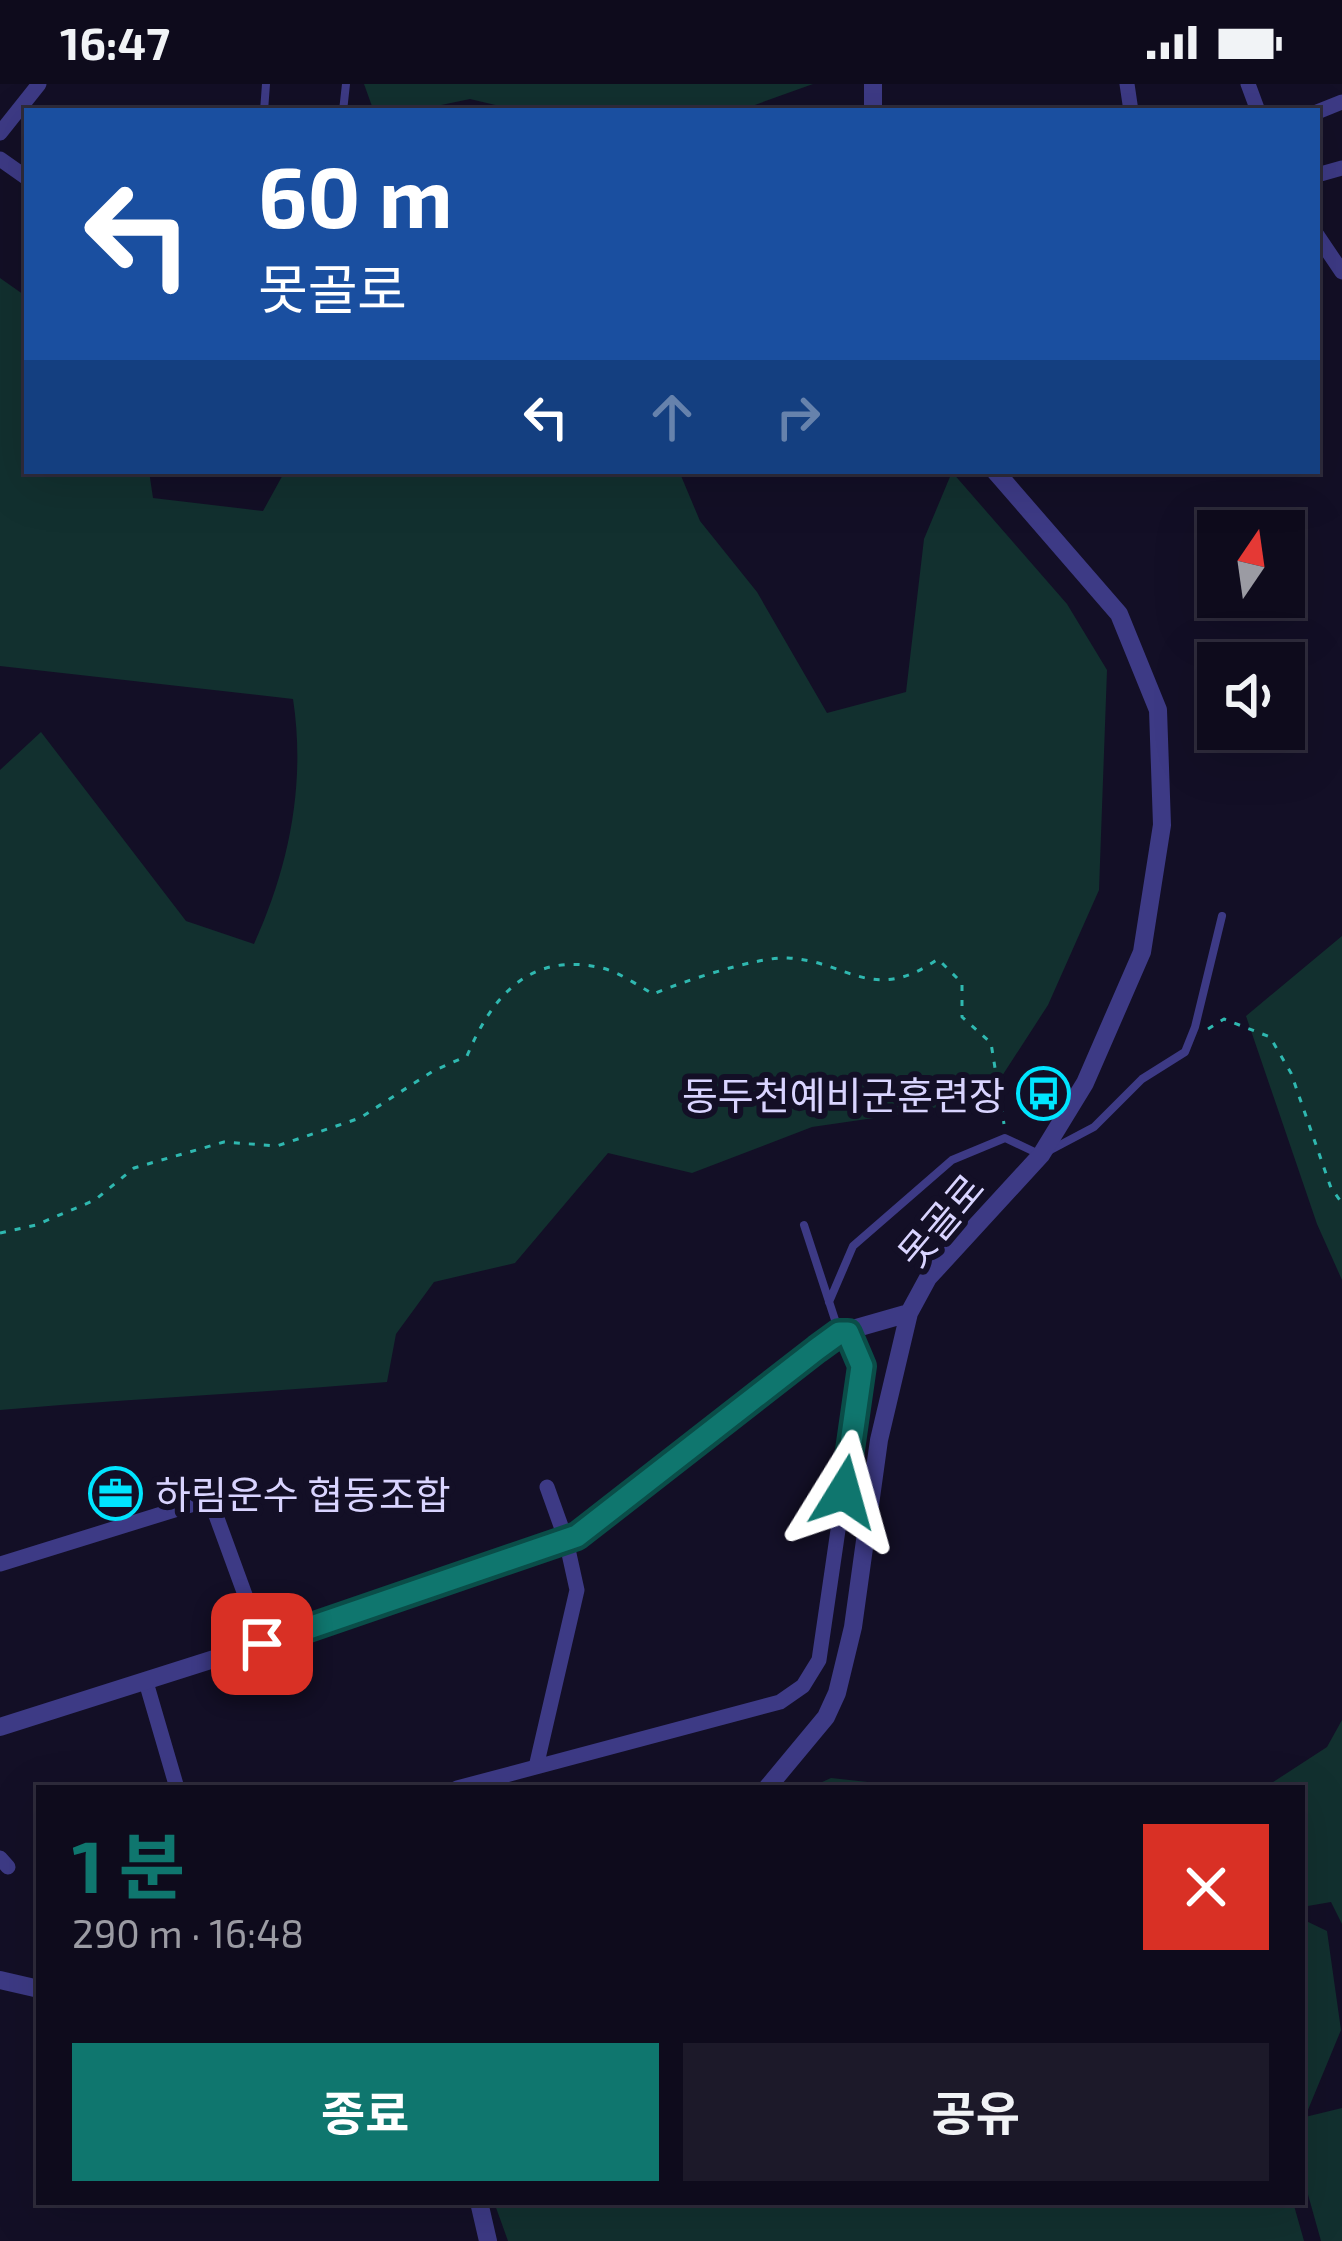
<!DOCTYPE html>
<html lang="ko">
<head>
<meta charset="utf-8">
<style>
	body { margin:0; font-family:"Exo 2","Noto Sans KR",sans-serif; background:#1c1929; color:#f1f3f6; height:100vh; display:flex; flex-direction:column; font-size:45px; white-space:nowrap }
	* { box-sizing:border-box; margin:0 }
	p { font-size:39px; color:#9b9ba3 }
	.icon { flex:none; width:66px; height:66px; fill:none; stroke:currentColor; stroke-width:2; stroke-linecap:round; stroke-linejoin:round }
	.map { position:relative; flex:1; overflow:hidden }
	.panel { position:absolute; left:36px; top:1701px; width:1269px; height:420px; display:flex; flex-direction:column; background:#0e0b1c; border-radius:0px; box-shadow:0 12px 48px #0002,0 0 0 3px #2e2b3b }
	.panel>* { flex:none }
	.top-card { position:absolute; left:24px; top:24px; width:1296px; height:366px; border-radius:0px; box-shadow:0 12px 48px #0002,0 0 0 3px #2e2b3b; background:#1a4fa0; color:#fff; overflow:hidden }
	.needle { width:78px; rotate:13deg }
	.fabs { position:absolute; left:1197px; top:426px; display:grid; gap:24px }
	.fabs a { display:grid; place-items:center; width:108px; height:108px; border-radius:0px; background:#0e0b1c; box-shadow:0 12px 48px #0002,0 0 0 3px #2e2b3b; font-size:60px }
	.pin { position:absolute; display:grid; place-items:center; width:102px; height:102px; color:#fff; margin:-51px; border-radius:24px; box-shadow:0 6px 18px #0006 }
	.me { position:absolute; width:132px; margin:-66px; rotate:8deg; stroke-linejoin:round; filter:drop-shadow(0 0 9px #0008) }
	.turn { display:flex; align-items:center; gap:42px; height:252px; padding:0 36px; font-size:54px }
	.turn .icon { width:156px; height:156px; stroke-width:2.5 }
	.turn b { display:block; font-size:84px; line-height:102px }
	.lanes { display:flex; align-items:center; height:114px; padding:0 36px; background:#0003; justify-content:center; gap:60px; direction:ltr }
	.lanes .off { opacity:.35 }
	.round { display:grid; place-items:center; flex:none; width:126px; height:126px; border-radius:0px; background:#1c1929 }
	.summary { display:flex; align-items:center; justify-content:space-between; height:204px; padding:0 36px }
	h1 { font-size:72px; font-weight:700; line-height:90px; color:#0f766e }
	.cta { display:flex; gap:24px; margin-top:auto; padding:24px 36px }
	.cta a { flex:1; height:138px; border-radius:0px; background:#0f766e; color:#fff; font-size:48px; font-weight:700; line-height:138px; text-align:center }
	.cta a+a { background:#1c1929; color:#f1f3f6 }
	.status { display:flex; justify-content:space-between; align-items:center; height:84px; padding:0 60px; background:#0e0b1c; direction:ltr }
	.status svg { height:33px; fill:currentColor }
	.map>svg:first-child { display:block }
	.green { fill:#12302f }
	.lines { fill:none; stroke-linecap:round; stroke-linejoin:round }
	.path { stroke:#2fb8b0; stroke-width:3; stroke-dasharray:6 9; stroke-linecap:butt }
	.service { stroke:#3d3a85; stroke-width:8 }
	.minor { stroke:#3d3a85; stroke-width:15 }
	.tertiary { stroke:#3d3a85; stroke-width:18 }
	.route-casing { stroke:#0a4d48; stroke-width:30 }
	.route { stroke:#0f766e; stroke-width:21 }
	.labels { text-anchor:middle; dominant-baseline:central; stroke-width:12; stroke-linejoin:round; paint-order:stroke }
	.poi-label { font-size:39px; fill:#d9d4ff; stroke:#130f26; text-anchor:end }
	.street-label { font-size:39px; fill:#d9d4ff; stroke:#130f26 }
</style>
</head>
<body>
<div class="status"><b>16:47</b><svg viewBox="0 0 49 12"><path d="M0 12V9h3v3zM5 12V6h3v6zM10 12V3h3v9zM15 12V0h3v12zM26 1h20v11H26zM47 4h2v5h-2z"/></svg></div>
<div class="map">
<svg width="1342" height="2157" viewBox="0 0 1342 2157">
	<rect width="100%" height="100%" fill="#130f26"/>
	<path class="green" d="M364 0H813L738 27H520L470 15 422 25H373Z
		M0 194 27 213V387H149L153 414 263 427 285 387H679L700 437 757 508 827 629 906 608 924 455 952 388 1067 520 1107 586 1099 806 1048 921 991 1009 922 1027 812 1043 692 1089 608 1069 515 1179 434 1198 396 1250 387 1298C258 1309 129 1315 0 1326V686L41 648 186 837 254 860C289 783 306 700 293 615L0 582Z
		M1342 852V1196L1317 1140 1246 932Z
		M1342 1636V1840L1331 1818 1302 1823V1704H1264L1327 1663Z
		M831 1694 923 1704H809Z
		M1302 1835 1327 1847 1341 1946 1305 2033 1342 2024V2157H1321L1302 2089Z
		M494 2118H1293L1304 2157H508Z"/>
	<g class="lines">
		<path class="path" d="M1208 945 1224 935 1270 953 1291 989 1331 1104 1342 1119
			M0 1149 36 1141 95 1116 134 1084 224 1058 277 1062 360 1034 433 987 467 972C492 912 530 867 602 884 619 888 637 901 653 910 681 898 759 872 788 874 848 877 872 921 938 875L962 899V933L991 959 1004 1040"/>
		<path class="service" d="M264 27 266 0
			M343 27 346 0
			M804 1141 839 1248
			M829 1218 853 1162 952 1076 1005 1054 1041 1071 1094 1043 1142 995 1185 968 1195 943 1222 832"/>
		<path class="minor" d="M1127 0 1131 27
			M1248 0 1258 27
			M1317 28 1342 18
			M0 49 39 0
			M0 75 27 94
			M1317 91 1342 84
			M1317 151 1342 188
			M0 1480 210 1415 263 1560
			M146 1598 177 1704
			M536 1683 577 1506 566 1456 547 1403
			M457 1704 780 1618 803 1602 819 1576 862 1282 848 1249
			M0 1774 8 1783"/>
		<path class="tertiary" d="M873 27V0
			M0 1643 362 1528 577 1452 839 1249 909 1229
			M767 1704 826 1633 837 1609 853 1543 879 1356 909 1229 928 1194 1041 1071 1085 999 1142 868 1162 741 1158 626 1119 530 995 387
			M0 1896 39 1905
			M479 2118 488 2157"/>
	</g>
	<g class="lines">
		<defs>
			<path id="route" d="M262 1560 577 1452 817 1265 839 1249H848L862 1282 844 1408"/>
		</defs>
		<use href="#route" class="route-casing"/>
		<use href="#route" class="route"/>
	</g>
	<defs>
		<symbol id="bus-ring" viewBox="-11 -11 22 22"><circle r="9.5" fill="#130f26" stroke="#00e5ff" stroke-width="1.5"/><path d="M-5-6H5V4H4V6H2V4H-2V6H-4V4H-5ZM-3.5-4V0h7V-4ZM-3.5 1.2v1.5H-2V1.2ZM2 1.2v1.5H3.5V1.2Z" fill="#00e5ff"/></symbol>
		<symbol id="office-ring" viewBox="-11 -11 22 22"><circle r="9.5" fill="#130f26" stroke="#00e5ff" stroke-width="1.5"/><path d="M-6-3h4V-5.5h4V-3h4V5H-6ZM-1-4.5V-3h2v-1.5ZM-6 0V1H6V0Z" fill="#00e5ff"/></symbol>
	</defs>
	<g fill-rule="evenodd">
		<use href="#bus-ring" x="1014" y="980" width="59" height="59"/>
		<use href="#office-ring" x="86" y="1380" width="59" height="59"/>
	</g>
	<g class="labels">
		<g class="poi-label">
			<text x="1005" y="1010">동두천예비군훈련장</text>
			<text x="155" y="1409" text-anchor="start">하림운수 협동조합</text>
		</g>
		<g class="street-label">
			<text transform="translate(940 1136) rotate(-50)">못골로</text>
		</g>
	</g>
</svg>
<div class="fabs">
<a><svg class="needle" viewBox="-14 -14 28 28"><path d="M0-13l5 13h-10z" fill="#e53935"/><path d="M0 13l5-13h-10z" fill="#9b9ba3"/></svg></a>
<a><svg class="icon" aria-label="sound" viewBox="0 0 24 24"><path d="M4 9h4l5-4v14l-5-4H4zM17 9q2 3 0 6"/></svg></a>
</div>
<div class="pin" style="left:262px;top:1560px;background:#d93025"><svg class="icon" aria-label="arrive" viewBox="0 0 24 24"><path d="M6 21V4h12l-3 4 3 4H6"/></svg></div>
<svg class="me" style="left:844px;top:1408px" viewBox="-20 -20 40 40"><path d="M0-17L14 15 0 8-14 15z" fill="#0f766e" stroke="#fff" stroke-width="4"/></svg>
<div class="top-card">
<div class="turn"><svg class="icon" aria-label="left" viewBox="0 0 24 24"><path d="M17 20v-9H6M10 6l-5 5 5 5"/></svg><div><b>60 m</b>못골로</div></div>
<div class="lanes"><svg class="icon" aria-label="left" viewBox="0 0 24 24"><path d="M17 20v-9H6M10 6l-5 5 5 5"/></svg><svg class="icon off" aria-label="ahead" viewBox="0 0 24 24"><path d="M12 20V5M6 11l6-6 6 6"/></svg><svg class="icon off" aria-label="right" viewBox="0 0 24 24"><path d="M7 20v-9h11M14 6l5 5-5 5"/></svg></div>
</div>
<section class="panel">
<div class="summary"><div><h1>1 분</h1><p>290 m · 16:48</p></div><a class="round" style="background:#d93025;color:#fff"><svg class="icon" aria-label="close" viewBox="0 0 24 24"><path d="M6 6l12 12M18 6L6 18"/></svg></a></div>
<div class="cta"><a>종료</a><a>공유</a></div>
</section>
</div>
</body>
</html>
